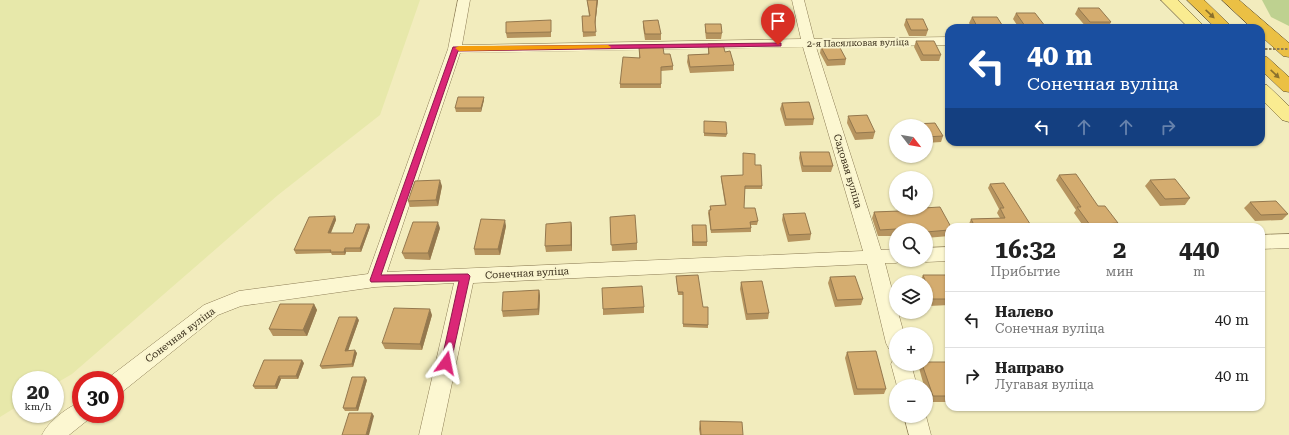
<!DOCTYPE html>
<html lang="ru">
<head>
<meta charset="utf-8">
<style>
	body { margin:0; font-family:"Roboto Serif",serif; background:#f2f2f2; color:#222; height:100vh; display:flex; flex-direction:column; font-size:15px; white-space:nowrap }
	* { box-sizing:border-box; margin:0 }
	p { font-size:13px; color:#767676 }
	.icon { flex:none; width:22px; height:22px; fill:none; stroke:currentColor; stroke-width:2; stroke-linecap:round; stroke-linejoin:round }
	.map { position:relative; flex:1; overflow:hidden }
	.panel { position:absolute; left:945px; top:223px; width:320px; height:188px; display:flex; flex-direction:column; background:#fff; border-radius:12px; box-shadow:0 1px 3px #0004 }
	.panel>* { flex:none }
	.hud { position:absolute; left:945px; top:24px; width:320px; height:122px; border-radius:12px; box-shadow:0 1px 3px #0004; background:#1a4fa0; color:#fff; overflow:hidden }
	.needle { width:26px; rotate:121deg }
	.buttons { position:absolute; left:889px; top:119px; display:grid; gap:8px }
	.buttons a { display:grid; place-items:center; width:44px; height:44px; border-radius:50%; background:#fff; box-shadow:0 1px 3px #0004; font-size:20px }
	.speed { position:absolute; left:12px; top:371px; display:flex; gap:8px; font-size:20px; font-weight:700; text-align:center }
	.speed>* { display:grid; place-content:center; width:52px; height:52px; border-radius:50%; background:#fff; box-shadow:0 1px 3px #0004; line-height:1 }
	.speed small { font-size:10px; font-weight:400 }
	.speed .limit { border:6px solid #d22; background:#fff; color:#111 }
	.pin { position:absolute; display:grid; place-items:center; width:34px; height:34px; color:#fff; margin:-41px -17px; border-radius:50% 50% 50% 0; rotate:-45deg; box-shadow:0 0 4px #0007 }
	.pin .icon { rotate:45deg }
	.me { position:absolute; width:44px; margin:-22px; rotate:12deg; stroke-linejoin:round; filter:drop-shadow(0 0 3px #0008) }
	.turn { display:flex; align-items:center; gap:14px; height:84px; padding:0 16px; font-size:18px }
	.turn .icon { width:52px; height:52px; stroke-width:2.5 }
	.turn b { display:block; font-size:28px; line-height:34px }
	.lanes { display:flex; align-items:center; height:38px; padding:0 16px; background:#0003; justify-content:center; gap:20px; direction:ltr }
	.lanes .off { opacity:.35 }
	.eta { display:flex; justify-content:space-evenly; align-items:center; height:68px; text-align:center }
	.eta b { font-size:24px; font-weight:700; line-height:28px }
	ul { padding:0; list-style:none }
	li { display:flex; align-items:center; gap:12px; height:56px; padding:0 16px; border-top:1px solid #e0e0e0 }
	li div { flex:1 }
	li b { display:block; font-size:15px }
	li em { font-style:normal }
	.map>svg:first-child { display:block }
	.farmland { fill:#e7e8aa }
	.green { fill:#bed190 }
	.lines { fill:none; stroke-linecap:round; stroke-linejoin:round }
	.minor-casing { stroke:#8c7c55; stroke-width:1 }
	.major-casing { stroke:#59482a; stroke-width:1 }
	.highway-casing { stroke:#59482a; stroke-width:1 }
	.minor { fill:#fcf7d1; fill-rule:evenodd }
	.major { fill:#faec91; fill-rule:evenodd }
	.highway { fill:#ebc044; fill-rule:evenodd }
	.path-bridge { stroke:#8c7c55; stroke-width:2; stroke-dasharray:2.5 1.5; stroke-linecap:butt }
	.wall { fill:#b6945f }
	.shaded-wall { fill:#94784e }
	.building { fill:#d4ac6f; stroke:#94784e }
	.oneway { fill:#8a702d }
	.route { fill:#db2777; stroke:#8e194d }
	.slow { fill:#f59e0b }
	.labels { text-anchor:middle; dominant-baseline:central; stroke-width:4; stroke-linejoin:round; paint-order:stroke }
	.far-street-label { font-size:9px; fill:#3a2f1b; stroke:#f9f4ce }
	.street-label { font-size:10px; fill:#3a2f1b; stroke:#f9f4ce }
</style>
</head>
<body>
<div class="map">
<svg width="1289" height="435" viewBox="0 0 1289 435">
	<rect width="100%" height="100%" fill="#f2ecbd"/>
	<path class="farmland" d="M0 0H420L380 115 278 195 72 374 55 384V380H21V404L0 417Z"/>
	<path class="green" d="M1262 0H1289V26L1271 17Z"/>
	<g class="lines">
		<defs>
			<path id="minor" d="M458 0H470L462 45 801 39 792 0H804L814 39 949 37V45L816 47 881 250 896 249V260H903L896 263H885L896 305V312H898L904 334H896V351L889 349 886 343 867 264 473 283 441 435H419L454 283 375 287 241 306 218 315 122 392 115 394V380H107L108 378 204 305 239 291 368 274 448 49ZM803 47 863 251 387 272 460 53Z
				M1289 234V248L1261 249V235Z
				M949 247V261L926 262 920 260H926V248Z
				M896 357V364H911L917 386H897L891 364 894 358Z
				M81 402V414H91L89 419 69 435H42C48 422 67 407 81 402Z
				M904 416H926L931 435H909Z"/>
			<path id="major" d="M1161 0H1178L1206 28H1189Z
				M1261 84 1267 85 1289 106V122L1282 120 1261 99Z"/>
			<path id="highway" d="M1187 0H1204L1233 28H1216Z
				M1222 0H1239L1289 43V57L1283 56 1261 36V28H1252Z
				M1261 56 1267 57 1289 77V92L1283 91 1261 70Z"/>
		</defs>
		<use href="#minor" class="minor-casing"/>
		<use href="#major" class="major-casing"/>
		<use href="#highway" class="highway-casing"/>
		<use href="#minor" class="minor"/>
		<use href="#major" class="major"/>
		<use href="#highway" class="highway"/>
		<path class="path-bridge" d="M1261 49H1289"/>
	</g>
	<path class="wall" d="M587 0H598L595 26 596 36 583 37 582 16H589Z
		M1078 8 1111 22 1108 28H1087L1075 14Z
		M1016 13 1045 26 1044 28H1019L1013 19Z
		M972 17 1004 28H972L969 23Z
		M906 19 928 30 926 36H909L904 25Z
		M643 21 661 34V40H645L643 27Z
		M705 24 722 33 721 39H706L705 30Z
		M551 26V37L507 38 506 33Z
		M916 41 941 55 939 61H921L914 47Z
		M708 44 725 52 734 65V71L690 73 687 62 688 55 708 54Z
		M821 47 846 59 845 65 827 66 820 53Z
		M639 48 664 54 673 66V70L661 71V88H620V84L639 58Z
		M484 97V100L481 112H456L455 108Z
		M782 103 814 119 813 125 785 126 780 109Z
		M848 116 875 132 873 139 855 140 847 123Z
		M935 123 943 136 941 142 926 143V126H913L914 124Z
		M704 125 727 134 726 137 704 136Z
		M985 142H1011L1009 145 987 146Z
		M800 152 833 166 831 172H802L799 158Z
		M743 153 755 165 762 186V189H745L744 208 758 221 757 225H751V232L711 233 708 213 709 210H710V206L725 205 721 179V176L743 175Z
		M1059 175 1118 223 1115 227H1084L1074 213 1076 210 1056 180Z
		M1150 180 1190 198 1185 205 1160 206 1145 186Z
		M990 184 1032 227H971L969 224 971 219 1000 218 997 213 999 209 988 188Z
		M442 186 438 206 410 207 408 201Z
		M1250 202 1288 214 1282 220 1255 221 1244 208Z
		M923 208 949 227V236L926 238V230H896V240H895L893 236H878L872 218 874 212 922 210Z
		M783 214 811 234 810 240 788 242 782 220Z
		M335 216 336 220 331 233H353L369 224 370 227 361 252H346L345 255H332L331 253 296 254 294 250Z
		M610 217 637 243V250L612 251Z
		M571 222 572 229V251L546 252 545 246Z
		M692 225 707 242V246H692Z
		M506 226 500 255H475L474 249Z
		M440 228 430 260 405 259 402 253Z
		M923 275H949V305L929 306 926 296V282H921L920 281Z
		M676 276 703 307 708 325V328L683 327V295H678Z
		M830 277 863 299 861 305 835 307 828 283Z
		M741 282 769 313 768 319 746 320 740 289Z
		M539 290 540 296 539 315 503 317 502 311Z
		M314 304 317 310 307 336H273L269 329Z
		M644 307V313L603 315V309Z
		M432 315 422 350 385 349 382 343Z
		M359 320 348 350 357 353 353 367 322 369 320 366Z
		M847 352 886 389 884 394 854 395 845 358Z
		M949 362V402H930L926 391V386H924L919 368 921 364Z
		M304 363 298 379H281L277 389H255L253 386Z
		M367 380 358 411H345L343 408Z
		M700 421 743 435H700L699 429Z"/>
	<path class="shaded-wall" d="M597 0H598L595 26V22Z
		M484 97V100L481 112V108Z
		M440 180 442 186 438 206 436 200Z
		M335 216 336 220 329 237 328 233Z
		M505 220 506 226 500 255 498 249Z
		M438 222 440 228 430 260 428 253Z
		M571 222 572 229V251L571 245Z
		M369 224 370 227 361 252 360 248Z
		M345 248 346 252 345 255 344 252Z
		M539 290 540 296 539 315 538 309Z
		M314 304 317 310 307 336 303 330Z
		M430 309 432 315 422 350 420 344Z
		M357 317 359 320 347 354 345 351Z
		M355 350 357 353 353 367 352 364Z
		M302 360 304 363 298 379 296 376Z
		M279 376 281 379 277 389 275 386Z
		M365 377 367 380 358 411 356 408Z
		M372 413 374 416 369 435H366Z"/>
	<path class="building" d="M587 0H597L595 22 596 32H583L582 16H590Z
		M1078 8H1099L1111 22H1090Z
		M1016 13H1035L1045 26H1025Z
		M972 17H997L1004 28H978Z
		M906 19H923L928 30H911Z
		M551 20V32L506 33V22Z
		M658 20 661 34H645L643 21Z
		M705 24H721L722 33H706Z
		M916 41H934L941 55H923Z
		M708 44H723L725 52 730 51 734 65 690 67 688 55 709 54Z
		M839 46 846 59 828 60 821 47Z
		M647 47H663L664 54H670L673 66 661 67V84H620L623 57 640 58 639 48Z
		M458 97H484L481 108H455Z
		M809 102 814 119H786L782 103Z
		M867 115 875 132 856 133 848 116Z
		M704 121 726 122 727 134 704 133Z
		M935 123 943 136 926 137V126H915L914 124Z
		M800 152H829L833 166H803Z
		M743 153 755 154V165H761L762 186H745L744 208H755L758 221 750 222 751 228 711 230 709 210H711L710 206 726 205 721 176 743 175Z
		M1076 174 1098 206H1105L1118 223 1090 225 1077 207H1081L1059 175Z
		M1175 179 1190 198 1165 199 1150 180Z
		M440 180 436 200 408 201 415 181Z
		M1004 183 1032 227H975L971 219 1005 218 1000 208H1004L990 184Z
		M1276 201 1288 214 1261 215 1250 202Z
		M940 207 951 227H949V230L926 232V230H896V229L880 230 874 212 924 210 923 208Z
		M805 213 811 234 789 235 783 214Z
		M635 215 637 243 611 245 610 217Z
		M335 216 328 233H353L356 224H369L360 248H345L344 252H330L331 250H294L309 217Z
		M481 219 505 220 498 249H474Z
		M413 222H438L428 253H402Z
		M571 222V245L545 246 546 224Z
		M692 225H706L707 242H693Z
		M698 275 703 307H708V325L683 324V292H678L676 276Z
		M923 275H949V299H932Z
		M855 276 863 299 837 300 830 277Z
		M762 281 769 313 747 314 741 282Z
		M642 286 644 307 603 309 602 288Z
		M539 290 538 309 502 311 503 292Z
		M280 304H314L303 330 269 329Z
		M394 308 430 309 420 344 382 343Z
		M339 317H357L345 351 355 350 352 364 320 366Z
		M876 351 886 389H857L847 352Z
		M264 360H302L296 376H279L275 386H253Z
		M926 362H949V396H933L922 364H926Z
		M352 377H365L356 408H343Z
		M349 413H372L366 435H342Z
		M700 421 742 422 743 435H701Z"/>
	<defs><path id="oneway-solid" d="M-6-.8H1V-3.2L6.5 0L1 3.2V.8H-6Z"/></defs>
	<g class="oneway">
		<use href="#oneway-solid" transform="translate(1210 14) rotate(43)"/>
		<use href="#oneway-solid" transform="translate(1275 74) rotate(43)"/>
	</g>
	<path class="route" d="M778 43H781V46L458 51 381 275 468 274 470 276 450 366 446 368 442 366 441 363 459 281 371 282 370 280 453 47Z"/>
	<path class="slow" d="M608 45 611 47 610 48 459 51 455 48 459 46Z"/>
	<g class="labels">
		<g class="far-street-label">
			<text transform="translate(858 43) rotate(-1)">2-я Пасялковая вуліца</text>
		</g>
		<g class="street-label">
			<text transform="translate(848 171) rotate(73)">Садовая вуліца</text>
			<text transform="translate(527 273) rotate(-3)">Сонечная вуліца</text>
			<text transform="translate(180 335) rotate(-37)">Сонечная вуліца</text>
		</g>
	</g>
</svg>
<div class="buttons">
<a><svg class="needle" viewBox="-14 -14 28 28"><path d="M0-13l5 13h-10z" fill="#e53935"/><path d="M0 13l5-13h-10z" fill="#767676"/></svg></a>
<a><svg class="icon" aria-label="sound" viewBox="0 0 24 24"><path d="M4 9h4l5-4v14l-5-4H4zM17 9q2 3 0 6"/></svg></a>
<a><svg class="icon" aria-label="search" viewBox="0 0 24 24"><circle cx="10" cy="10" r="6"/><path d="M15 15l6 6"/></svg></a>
<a><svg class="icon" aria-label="layers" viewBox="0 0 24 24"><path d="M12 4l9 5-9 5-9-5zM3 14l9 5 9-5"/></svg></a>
<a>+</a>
<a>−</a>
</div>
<div class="speed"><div>20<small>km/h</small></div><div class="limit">30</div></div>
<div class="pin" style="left:778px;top:45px;background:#d93025"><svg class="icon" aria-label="arrive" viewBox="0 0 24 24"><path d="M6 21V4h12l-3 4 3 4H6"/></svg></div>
<svg class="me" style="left:446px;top:363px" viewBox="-20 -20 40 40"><path d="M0-17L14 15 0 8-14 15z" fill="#db2777" stroke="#fff" stroke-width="4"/></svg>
<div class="hud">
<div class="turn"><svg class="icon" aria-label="left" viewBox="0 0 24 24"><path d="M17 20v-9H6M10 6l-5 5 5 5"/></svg><div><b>40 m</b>Сонечная вуліца</div></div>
<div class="lanes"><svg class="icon" aria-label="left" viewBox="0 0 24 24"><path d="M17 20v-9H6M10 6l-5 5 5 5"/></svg><svg class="icon off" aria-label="ahead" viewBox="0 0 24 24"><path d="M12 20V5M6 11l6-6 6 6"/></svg><svg class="icon off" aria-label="ahead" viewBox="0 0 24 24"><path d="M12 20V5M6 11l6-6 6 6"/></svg><svg class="icon off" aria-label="right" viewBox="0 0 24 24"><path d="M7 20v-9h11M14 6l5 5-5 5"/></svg></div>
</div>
<section class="panel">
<div class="eta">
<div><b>16:32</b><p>Прибытие</p></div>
<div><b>2</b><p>мин</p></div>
<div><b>440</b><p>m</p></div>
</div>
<ul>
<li><svg class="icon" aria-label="left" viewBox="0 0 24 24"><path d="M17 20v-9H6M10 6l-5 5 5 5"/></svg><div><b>Налево</b><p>Сонечная вуліца</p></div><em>40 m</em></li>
<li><svg class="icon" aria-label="right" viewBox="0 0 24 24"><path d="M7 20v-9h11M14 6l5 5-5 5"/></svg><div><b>Направо</b><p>Лугавая вуліца</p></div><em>40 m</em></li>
</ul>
</section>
</div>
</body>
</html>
